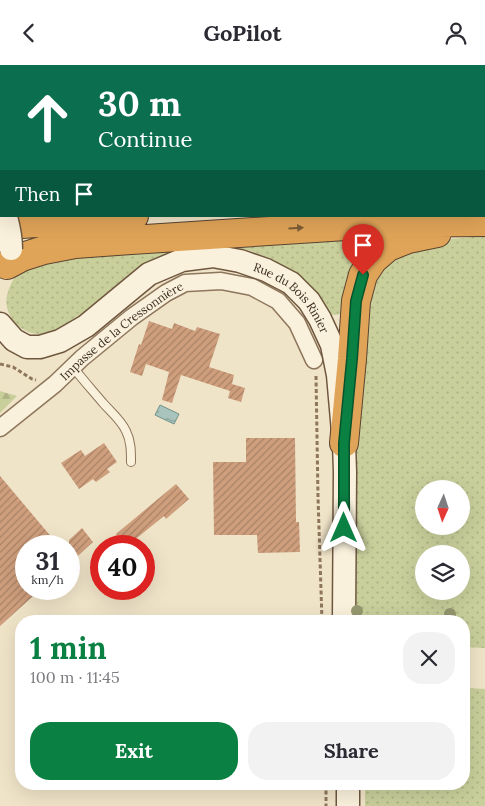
<!DOCTYPE html>
<html lang="en">
<head>
<meta charset="utf-8">
<style>
	body { margin:0; font-family:Lora,serif; background:#f2f2f3; color:#2b2b33; height:100vh; display:flex; flex-direction:column; font-size:19px; white-space:nowrap }
	* { box-sizing:border-box; margin:0 }
	p { font-size:16px; color:#7c7c81 }
	.icon { flex:none; width:28px; height:28px; fill:none; stroke:currentColor; stroke-width:2; stroke-linecap:round; stroke-linejoin:round }
	.map { position:relative; flex:1; overflow:hidden }
	.drawer { position:absolute; left:15px; top:550px; width:455px; height:175px; display:flex; flex-direction:column; background:#fff; border-radius:20px; box-shadow:0 5px 20px #0002 }
	.drawer>* { flex:none }
	.guide { position:absolute; left:0px; top:0px; width:485px; height:152px; box-shadow:0 5px 20px #0002; background:#0b6e4f; color:#fff; overflow:hidden }
	.needle { width:32px; rotate:183deg }
	.tools { position:absolute; left:415px; top:415px; display:grid; gap:10px }
	.tools a { display:grid; place-items:center; width:55px; height:55px; border-radius:50%; background:#fff; box-shadow:0 5px 20px #0002; font-size:25px }
	.speed { position:absolute; left:15px; top:470px; display:flex; gap:10px; font-size:25px; font-weight:700; text-align:center }
	.speed>* { display:grid; place-content:center; width:65px; height:65px; border-radius:50%; background:#fff; box-shadow:0 5px 20px #0002; line-height:1 }
	.speed small { font-size:12px; font-weight:400 }
	.speed .limit { border:8px solid #d22; background:#fff; color:#111 }
	.pin { position:absolute; display:grid; place-items:center; width:42px; height:42px; color:#fff; margin:-51px -21px; border-radius:50% 50% 50% 0; rotate:-45deg; box-shadow:0 0 5px #0007 }
	.pin .icon { rotate:45deg }
	.me { position:absolute; width:55px; margin:-28px; rotate:0deg; stroke-linejoin:round; filter:drop-shadow(0 0 4px #0008) }
	.turn { display:flex; align-items:center; gap:18px; height:105px; padding:0 15px; font-size:22px }
	.turn .icon { width:65px; height:65px; stroke-width:2.5 }
	.turn b { display:block; font-size:35px; line-height:42px }
	.then { display:flex; align-items:center; height:48px; padding:0 15px; background:#0003; gap:10px; font-size:19px }
	.round { display:grid; place-items:center; flex:none; width:52px; height:52px; border-radius:20px; background:#f2f2f3 }
	.headline { display:flex; align-items:center; justify-content:space-between; height:85px; padding:0 15px }
	h1 { font-size:30px; font-weight:800; line-height:38px; color:#0b8043 }
	.action { display:flex; gap:10px; margin-top:auto; padding:10px 15px }
	.action a { flex:1; height:58px; border-radius:20px; background:#0b8043; color:#fff; font-size:20px; font-weight:800; line-height:58px; text-align:center }
	.action a+a { background:#f2f2f3; color:#2b2b33 }
	header { display:flex; justify-content:space-between; align-items:center; height:65px; padding:0 15px; background:#fff; font-size:22px; font-weight:800 }
	.map>svg:first-child { display:block }
	.grass { fill:url(#grass-dots); fill-rule:evenodd }
	.forest { fill:url(#forest-firs) }
	.cemetery { fill:url(#cemetery-stones) }
	.water { fill:url(#water-ripples); stroke:#6f938a }
	.building { fill:url(#building-hatch) }
	.lines { fill:none; stroke-linecap:round; stroke-linejoin:round }
	.lane-casing { stroke:#8d765c; stroke-width:10 }
	.street-casing { stroke:#8d765c; stroke-width:19 }
	.secondary-casing { stroke:#6f573f; stroke-width:25 }
	.highway-casing { stroke:#5b4430; stroke-width:30 }
	.path { stroke:#8d765c; stroke-width:3; stroke-dasharray:4 2.5; stroke-linecap:butt }
	.lane { stroke:#faf1dc; stroke-width:8 }
	.street { stroke:#faf1dc; stroke-width:16 }
	.secondary { stroke:#faf1dc; stroke-width:22 }
	.highway { stroke:#e0a458; stroke-width:28 }
	.secondary-bridge-casing { stroke:#6f573f; stroke-width:25; stroke-linecap:butt }
	.secondary-bridge { stroke:#faf1dc; stroke-width:22 }
	.tree { fill:#96986f }
	.oneway { fill:#7e5d36 }
	.route-casing { stroke:#07532c; stroke-width:12 }
	.route { stroke:#0b8043; stroke-width:9 }
	.labels { text-anchor:middle; dominant-baseline:central; stroke-width:4; stroke-linejoin:round; paint-order:stroke }
	.street-label { font-size:12px; fill:#3d2e20; stroke:#f7eed8 }
</style>
</head>
<body>
<header><svg class="icon" aria-label="back" viewBox="0 0 24 24"><path d="M15 5l-7 7 7 7"/></svg>GoPilot<svg class="icon" aria-label="person" viewBox="0 0 24 24"><circle cx="12" cy="8" r="4"/><path d="M4 21q1-7 8-7t8 7"/></svg></header>
<div class="map">
<svg width="485" height="741" viewBox="0 0 485 741">
	<defs>
		<pattern id="grass-dots" width="8" height="8" patternUnits="userSpaceOnUse" patternTransform="scale(1.25)"><rect width="8" height="8" fill="#c9cf9b"/><path d="M2 2h.1M6 6h.1" fill="none" stroke="#aeb285" stroke-width="1.8" stroke-linecap="round"/></pattern>
		<pattern id="forest-firs" width="22" height="20" patternUnits="userSpaceOnUse" patternTransform="scale(1.25)"><rect width="22" height="20" fill="#c9cf9b"/><path d="M5 1l3.5 6h-7zM16 11l3.5 6h-7z" fill="#aeb285"/></pattern>
		<pattern id="cemetery-stones" width="16" height="16" patternUnits="userSpaceOnUse" patternTransform="scale(1.25)"><rect width="16" height="16" fill="#bfc49a"/><path d="M2 7V4a2 2 0 0 1 4 0v3zM10 15v-3a2 2 0 0 1 4 0v3z" fill="#9ca07d"/></pattern>
		<pattern id="water-ripples" width="26" height="14" patternUnits="userSpaceOnUse" patternTransform="scale(1.25)"><rect width="26" height="14" fill="#a9c4bc"/><path d="M2 4q2-2 4 0t4 0M15 11q2-2 4 0t4 0" fill="none" stroke="#8ba098"/></pattern>
		<pattern id="building-hatch" width="6" height="6" patternUnits="userSpaceOnUse" patternTransform="scale(1.25)"><rect width="6" height="6" fill="#cf9f7d"/><path d="M-1 1l2-2M0 6l6-6M5 7l2-2" fill="none" stroke="#a98266"/></pattern>
	</defs>
	<rect width="100%" height="100%" fill="#f0e4c8"/>
	<path class="grass" d="M392 168 342 249 334 250 329 248 284 202 268 193 251 186 239 183 237 181Z
		M485 171V583L464 582V556H350L362 245 384 194 439 175ZM424 424H461V461H424ZM424 489H461V526H424Z
		M175 180V188L53 267C48 269 43 270 37 269 18 267 1 247 8 227 11 216 18 206 27 198Z
		M464 594H468V623L485 624V741H365V719H464Z"/>
	<path class="forest" d="M0 326 17 331 0 348Z"/>
	<path class="cemetery" d="M212 0H352L350 1H212Z"/>
	<path class="water" d="M160 340 179 349 174 359 155 350Z"/>
	<path class="building" d="M149 256 172 264 174 258 195 266 197 262 220 269 209 302 234 310 232 319 245 323 241 337 228 333 230 326 181 310 172 338 162 335 169 307 146 299 142 311 130 307 139 279 141 280Z
		M246 373H295L296 457H299L300 487 258 488 257 470H214L213 397H246Z
		M104 378 117 397 107 404 110 407 96 417 93 414 79 424 61 398 81 385 85 391Z
		M0 411 59 481H26V524H41L0 561Z
		M176 419 189 434 166 454 164 451 127 481H126L116 469Z
		M82 463 93 477 69 499V475Z"/>
	<g class="lines">
		<defs>
			<path id="lane" d="M73 302C82 314 93 326 103 338 111 347 121 355 126 366 131 376 131 386 131 397"/>
			<g id="street">
				<path id="s1" d="M0 363 55 319 82 293 132 252 166 228 185 218 221 216 252 222 278 236 297 258 314 295"/>
			</g>
			<g id="secondary">
				<path id="s2" d="M0 259 14 275 27 282H40L60 276 86 261 149 209 182 195 213 191 240 196 266 205 291 218 309 236 320 254 332 280 338 310 344 378 345 407 344 556"/>
				<path d="M348 719V741"/>
			</g>
			<path id="highway" d="M484 131H485
				M0 139 1 140
				M22 159 134 151
				M7 200 22 192 44 185 75 179 131 175 392 158 485 157
				M344 378 352 294 356 236 363 210 373 195 388 182 408 174 437 168"/>
		</defs>
		<use href="#lane" class="lane-casing"/>
		<use href="#street" class="street-casing"/>
		<use href="#secondary" class="secondary-casing"/>
		<use href="#highway" class="highway-casing"/>
		<path class="path" d="M256 0 257 1
			M316 0 317 1
			M17 1 18 0
			M329 1 331 0
			M372 1 374 0
			M0 20H1
			M484 59H485
			M0 299 13 302 32 314 36 315
			M316 311 318 432 322 556
			M326 719V741"/>
		<use href="#lane" class="lane"/>
		<use href="#street" class="street"/>
		<use href="#secondary" class="secondary"/>
		<use href="#highway" class="highway"/>
		<defs>
			<path id="secondary-bridge" d="M6 152C9 163 11 172 11 184"/>
		</defs>
		<use href="#secondary-bridge" class="secondary-bridge-casing"/>
		<use href="#secondary-bridge" class="secondary-bridge"/>
	</g>
	<g class="tree">
		<circle cx="357" cy="546" r="6"/>
		<circle cx="450" cy="549" r="6"/>
	</g>
	<defs><path id="oneway-solid" d="M-6-.8H1V-3.2L6.5 0L1 3.2V.8H-6Z" transform="scale(1.25)"/></defs>
	<use class="oneway" href="#oneway-solid" transform="translate(296 163) rotate(-4)"/>
	<g class="lines">
		<defs>
			<path id="route" d="M344 463V378L352 294 356 236 363 210"/>
		</defs>
		<use href="#route" class="route-casing"/>
		<use href="#route" class="route"/>
	</g>
	<g class="labels">
		<g class="street-label">
			<text stroke="none"><textPath href="#s2" startOffset="342">Rue du Bois Rinier</textPath></text>
			<text stroke="none"><textPath href="#s1" startOffset="156">Impasse de la Cressonnière</textPath></text>
		</g>
	</g>
</svg>
<div class="tools">
<a><svg class="needle" viewBox="-14 -14 28 28"><path d="M0-13l5 13h-10z" fill="#e53935"/><path d="M0 13l5-13h-10z" fill="#7c7c81"/></svg></a>
<a><svg class="icon" aria-label="layers" viewBox="0 0 24 24"><path d="M12 4l9 5-9 5-9-5zM3 14l9 5 9-5"/></svg></a>
</div>
<div class="speed"><div>31<small>km/h</small></div><div class="limit">40</div></div>
<div class="pin" style="left:363px;top:210px;background:#d93025"><svg class="icon" aria-label="arrive" viewBox="0 0 24 24"><path d="M6 21V4h12l-3 4 3 4H6"/></svg></div>
<svg class="me" style="left:344px;top:463px" viewBox="-20 -20 40 40"><path d="M0-17L14 15 0 8-14 15z" fill="#0b8043" stroke="#fff" stroke-width="4"/></svg>
<div class="guide">
<div class="turn"><svg class="icon" aria-label="ahead" viewBox="0 0 24 24"><path d="M12 20V5M6 11l6-6 6 6"/></svg><div><b>30 m</b>Continue</div></div>
<div class="then">Then<svg class="icon" aria-label="arrive" viewBox="0 0 24 24"><path d="M6 21V4h12l-3 4 3 4H6"/></svg></div>
</div>
<section class="drawer">
<div class="headline"><div><h1>1 min</h1><p>100 m · 11:45</p></div><a class="round"><svg class="icon" aria-label="close" viewBox="0 0 24 24"><path d="M6 6l12 12M18 6L6 18"/></svg></a></div>
<div class="action"><a>Exit</a><a>Share</a></div>
</section>
</div>
</body>
</html>
